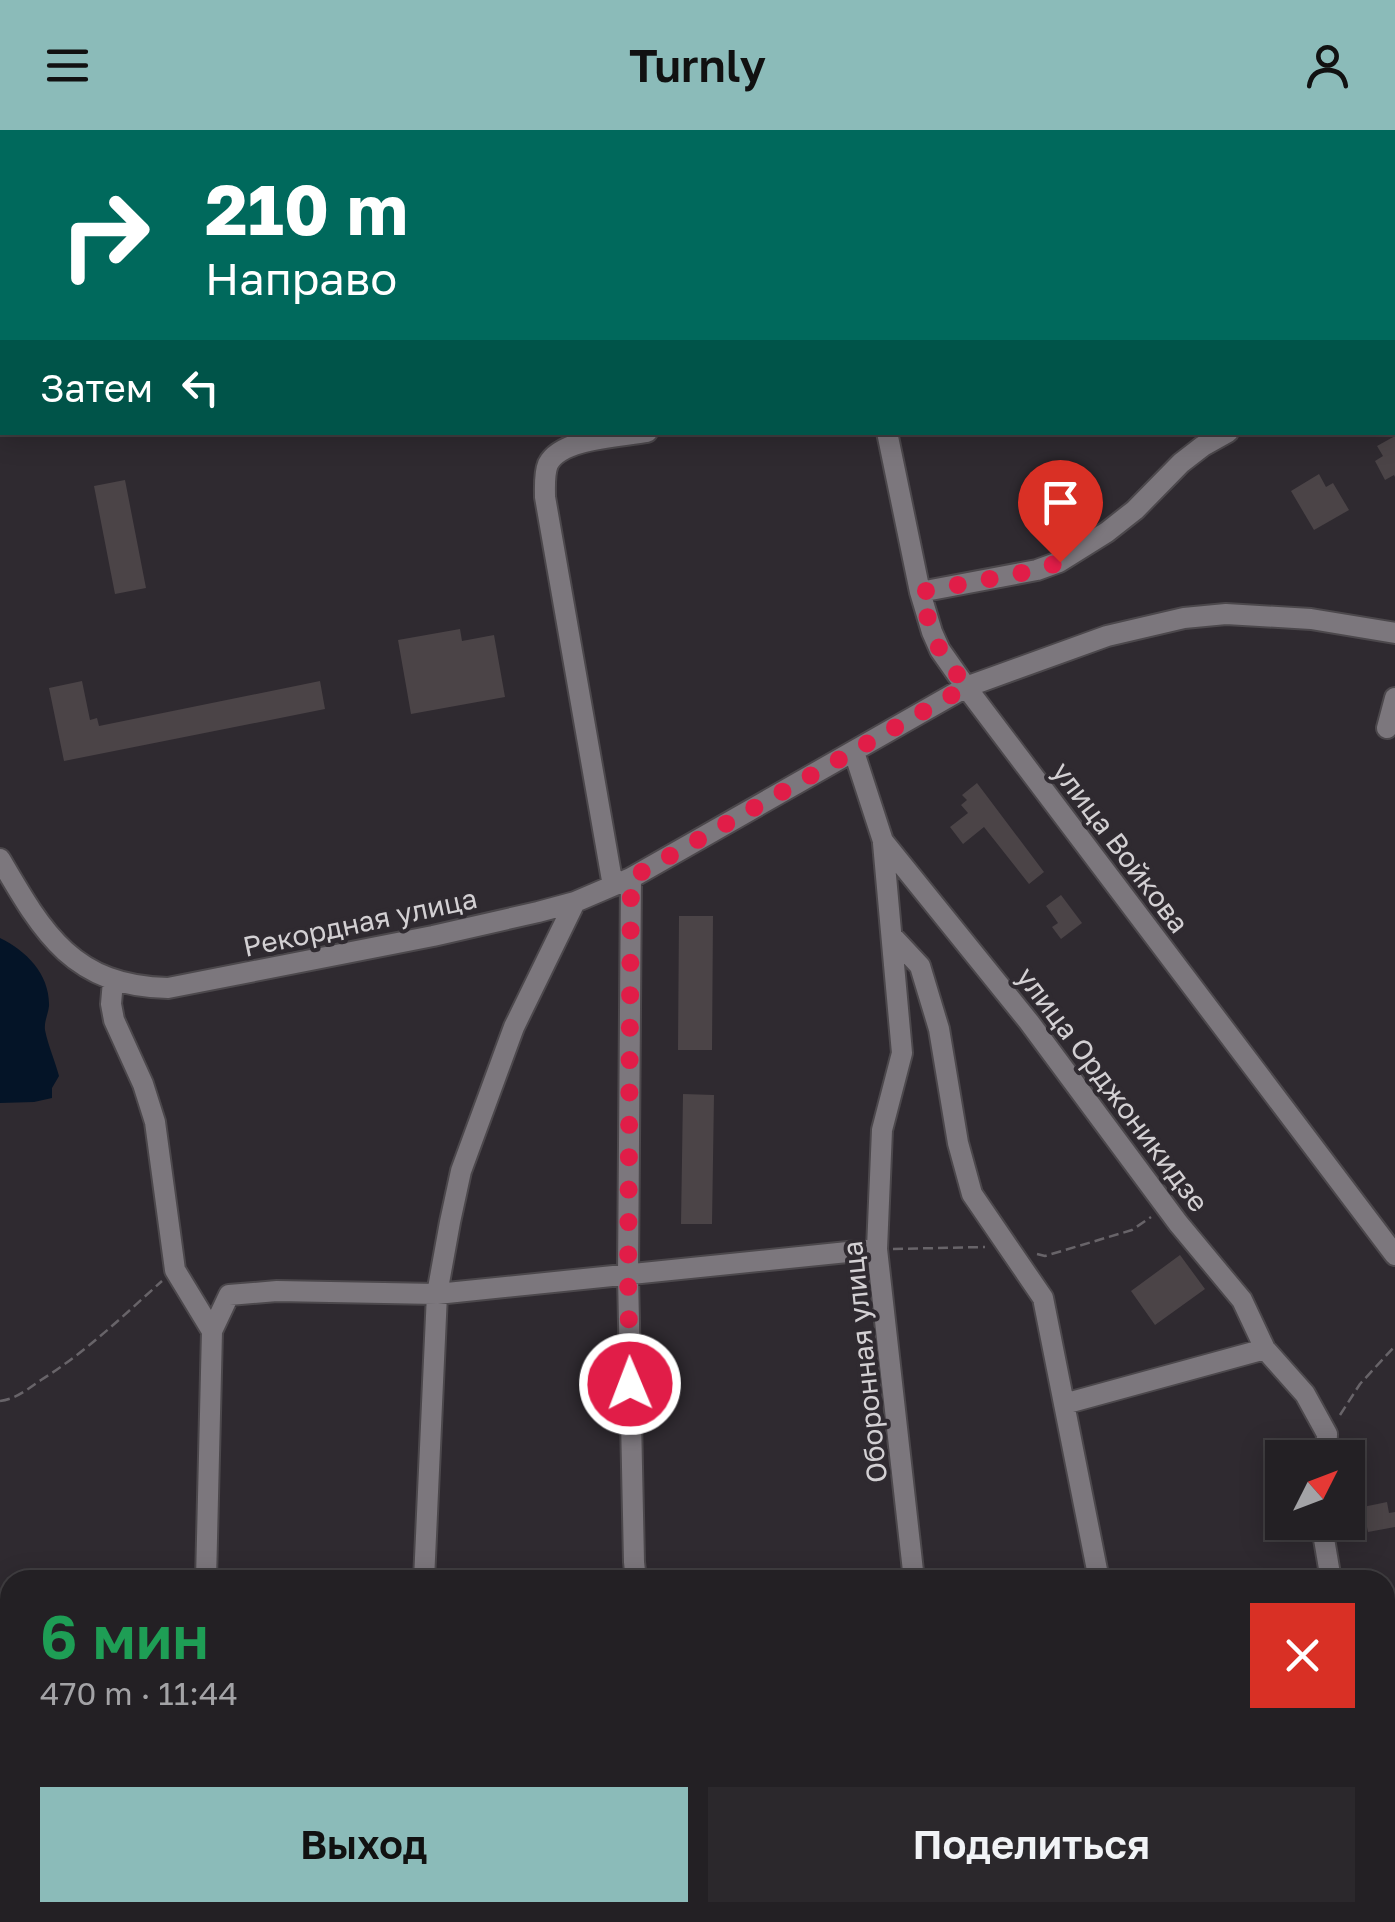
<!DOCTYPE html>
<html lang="ru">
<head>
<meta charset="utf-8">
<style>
	body { margin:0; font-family:"Golos Text",sans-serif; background:#2b282c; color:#f1f3f6; height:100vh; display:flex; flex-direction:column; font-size:38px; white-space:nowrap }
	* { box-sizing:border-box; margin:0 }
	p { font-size:32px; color:#a3a3a6 }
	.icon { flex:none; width:55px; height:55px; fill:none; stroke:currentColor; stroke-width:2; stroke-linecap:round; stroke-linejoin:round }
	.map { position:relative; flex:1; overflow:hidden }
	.side { position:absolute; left:0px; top:1440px; width:1395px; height:352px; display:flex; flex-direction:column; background:#232024; border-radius:30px 30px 0 0; box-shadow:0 5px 25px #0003,0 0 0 2px #403e41 }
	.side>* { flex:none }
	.banner { position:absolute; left:0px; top:0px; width:1395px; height:305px; box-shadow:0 5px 25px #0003,0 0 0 2px #403e41; background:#00695c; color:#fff; overflow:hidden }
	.needle { width:65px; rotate:48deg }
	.fabs { position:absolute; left:1265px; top:1310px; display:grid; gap:20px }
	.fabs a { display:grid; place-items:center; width:100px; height:100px; border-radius:0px; background:#232024; box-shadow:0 5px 25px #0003,0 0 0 2px #403e41; font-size:50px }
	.pin { position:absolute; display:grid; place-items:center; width:85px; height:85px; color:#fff; margin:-102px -42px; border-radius:50% 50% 50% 0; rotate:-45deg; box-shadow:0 0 10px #0007 }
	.pin .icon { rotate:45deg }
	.me { position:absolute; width:110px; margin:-55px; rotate:359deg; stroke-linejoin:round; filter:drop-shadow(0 0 8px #0008) }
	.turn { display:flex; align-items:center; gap:35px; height:210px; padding:0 40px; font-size:45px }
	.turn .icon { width:130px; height:130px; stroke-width:2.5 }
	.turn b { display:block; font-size:70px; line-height:85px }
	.then { display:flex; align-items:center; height:95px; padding:0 40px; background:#0003; gap:20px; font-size:38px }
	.round { display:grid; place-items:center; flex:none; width:105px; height:105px; border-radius:0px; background:#2b282c }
	.summary { display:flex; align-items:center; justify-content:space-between; height:170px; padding:0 40px }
	h1 { font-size:60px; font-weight:600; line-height:75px; color:#1e9e55 }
	.action { display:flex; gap:20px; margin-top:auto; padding:20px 40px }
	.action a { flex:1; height:115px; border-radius:0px; background:#8bbbb9; color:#111; font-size:40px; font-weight:600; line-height:115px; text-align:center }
	.action a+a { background:#2b282c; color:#f1f3f6 }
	header { display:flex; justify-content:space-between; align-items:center; height:130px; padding:0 40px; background:#8bbbb9; color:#111; font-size:45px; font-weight:600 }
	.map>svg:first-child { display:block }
	.water { fill:#041427 }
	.building { fill:#4b4447 }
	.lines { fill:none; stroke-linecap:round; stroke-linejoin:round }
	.minor-casing { stroke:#4c484c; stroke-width:24 }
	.path { stroke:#686469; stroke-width:2.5; stroke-dasharray:10 5; stroke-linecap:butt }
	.minor { stroke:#7c777d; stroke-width:20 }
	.route { stroke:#e11d48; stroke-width:18; stroke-dasharray:0 32.4 }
	.labels { text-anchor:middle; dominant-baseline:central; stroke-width:8; stroke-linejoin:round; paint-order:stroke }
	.street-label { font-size:28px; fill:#d3d0d3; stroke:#2f2a30 }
</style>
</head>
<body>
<header><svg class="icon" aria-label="menu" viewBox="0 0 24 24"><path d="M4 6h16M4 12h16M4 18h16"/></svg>Turnly<svg class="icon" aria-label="person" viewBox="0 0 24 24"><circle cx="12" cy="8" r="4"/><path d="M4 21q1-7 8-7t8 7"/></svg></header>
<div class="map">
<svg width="1395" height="1792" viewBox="0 0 1395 1792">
	<rect width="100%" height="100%" fill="#2f2a30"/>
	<path class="water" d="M0 808C27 821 50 845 49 876 48 885 44 891 45 900 48 915 55 931 59 946L52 958V968L34 972 0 973Z"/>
	<path class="building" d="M1395 306V347L1394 345 1385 350 1375 331 1383 326 1377 316Z
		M1319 344 1326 357 1333 353 1349 380 1314 400 1291 361Z
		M125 350 146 458 115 464 94 356Z
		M460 499 462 511 494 505 505 567 411 584 398 510Z
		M82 551 90 590 97 588 99 596 320 551 325 579 64 631 49 558Z
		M977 653 1044 742 1029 754 984 697 963 714 950 697 968 683 961 675 967 670 962 665Z
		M1061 765 1082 793 1061 809 1052 797 1058 793 1046 776Z
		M679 786H713L712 920H678Z
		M683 964 714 965 712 1094H681Z
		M1180 1125 1205 1159 1155 1195 1131 1161Z
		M1387 1372 1389 1383 1395 1382V1397L1368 1402 1363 1377Z"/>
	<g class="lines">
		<defs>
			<path id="minor" d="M3 0V2
				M830 0 831 2
				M1304 0 1311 2
				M499 2 504 0
				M1392 31 1395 32
				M0 77 2 76
				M1392 221 1395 220
				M887 302 920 462 932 502 940 520 966 557 1395 1125
				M920 462 1037 440 1059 432 1107 402 1135 380 1181 333 1203 316 1228 302
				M1387 598 1395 568
				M854 622 883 711 1029 892 1178 1093 1242 1170 1265 1219 1305 1264 1327 1304 1326 1328
				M883 713 902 923 882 1000 877 1119 914 1450
				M0 729C43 803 73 856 168 858L433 806 538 782 575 772 631 748 966 557 1107 506 1184 488 1226 484 1311 489 1395 503
				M631 748 628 1146 634 1432 636 1450
				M613 756 545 367C545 356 544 344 548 334 561 308 620 307 647 302
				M892 806 920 836 939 899 958 1013 972 1064 1043 1168 1099 1450
				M113 851 111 874 114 890 143 954 155 992 175 1140 212 1201
				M1064 1274 1265 1219
				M1323 1392V1403L1331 1450
				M206 1450 212 1201 229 1165 277 1161 437 1164 877 1119
				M424 1450 437 1164 450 1092 461 1041 514 897 575 772
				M1385 1485 1395 1483
				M679 1782 680 1792
				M951 1782 952 1792
				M1156 1782 1157 1792
				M1370 1782 1371 1792
				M188 1792 189 1782
				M410 1792V1782
				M614 1792 615 1782"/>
		</defs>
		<use href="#minor" class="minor-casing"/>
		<path class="path" d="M893 1119 985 1117
			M1037 1124 1045 1126 1132 1100 1151 1087
			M0 1271C16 1269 28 1259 41 1250 86 1222 123 1186 162 1151
			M1340 1285 1360 1254 1395 1216"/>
		<use href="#minor" class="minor"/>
	</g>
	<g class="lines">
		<path class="route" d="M630 1254 628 1146 631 748 966 557 940 520 932 502 920 462 1037 440 1060 432"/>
	</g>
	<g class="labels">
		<g class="street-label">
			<text transform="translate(1121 717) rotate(53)">улица Войкова</text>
			<text transform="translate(360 792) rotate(-12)">Рекордная улица</text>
			<text transform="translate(1113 959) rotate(53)">улица Орджоникидзе</text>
			<text transform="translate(864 1232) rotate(-96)">Оборонная улица</text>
		</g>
	</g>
</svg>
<div class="fabs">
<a><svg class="needle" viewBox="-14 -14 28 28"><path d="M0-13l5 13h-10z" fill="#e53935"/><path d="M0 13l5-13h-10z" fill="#a3a3a6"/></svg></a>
</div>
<div class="pin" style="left:1060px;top:432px;background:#d93025"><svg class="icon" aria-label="arrive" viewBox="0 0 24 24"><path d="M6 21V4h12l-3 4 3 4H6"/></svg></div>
<svg class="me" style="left:630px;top:1254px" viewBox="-20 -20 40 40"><circle r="17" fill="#e11d48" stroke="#fff" stroke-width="3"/><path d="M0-11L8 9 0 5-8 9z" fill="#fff"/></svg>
<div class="banner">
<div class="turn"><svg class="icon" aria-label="right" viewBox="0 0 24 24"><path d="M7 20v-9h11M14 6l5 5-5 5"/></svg><div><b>210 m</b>Направо</div></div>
<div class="then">Затем<svg class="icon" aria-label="left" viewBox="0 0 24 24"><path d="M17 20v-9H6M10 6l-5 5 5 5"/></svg></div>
</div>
<section class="side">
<div class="summary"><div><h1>6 мин</h1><p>470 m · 11:44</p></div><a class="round" style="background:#d93025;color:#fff"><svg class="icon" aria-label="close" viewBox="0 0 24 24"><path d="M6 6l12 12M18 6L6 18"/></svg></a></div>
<div class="action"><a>Выход</a><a>Поделиться</a></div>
</section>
</div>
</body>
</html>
